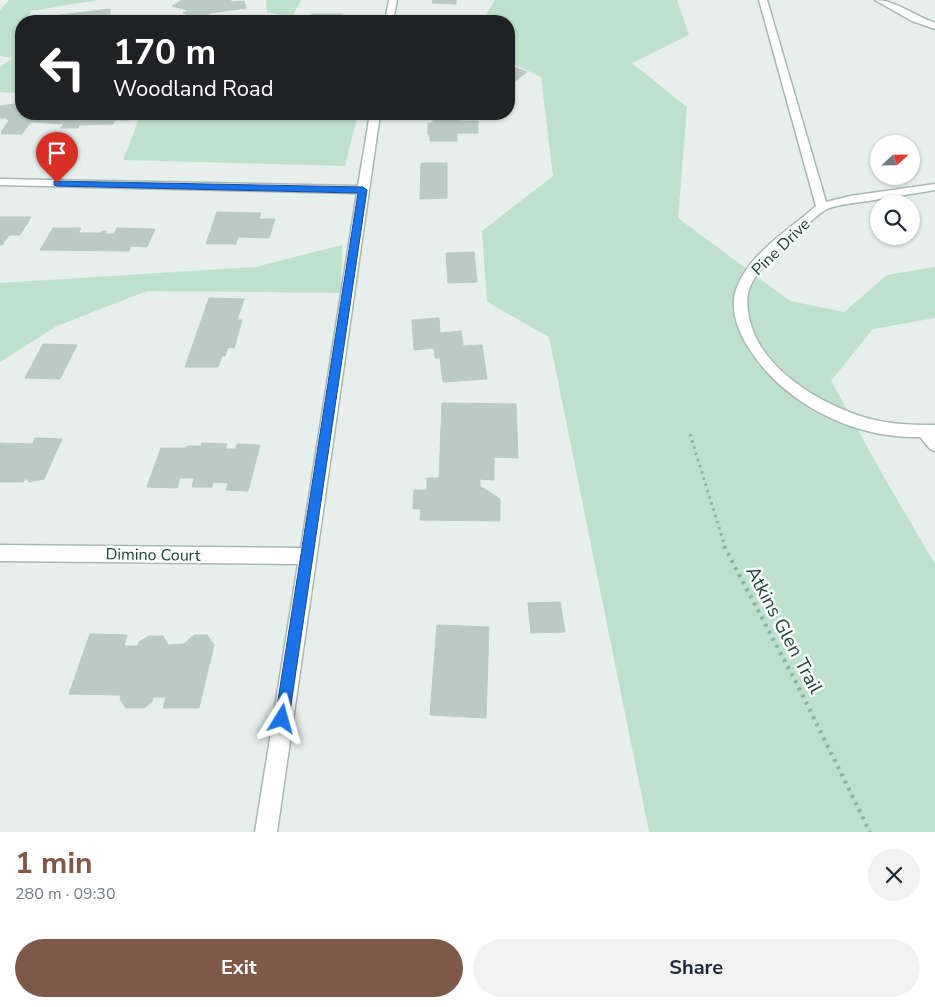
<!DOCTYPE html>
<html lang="en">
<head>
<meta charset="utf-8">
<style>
	body { margin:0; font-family:"Nunito Sans",sans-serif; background:#f2f2f3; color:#1f2937; height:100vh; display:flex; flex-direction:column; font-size:19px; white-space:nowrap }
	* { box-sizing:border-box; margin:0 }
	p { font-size:16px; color:#747a83 }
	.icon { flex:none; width:28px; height:28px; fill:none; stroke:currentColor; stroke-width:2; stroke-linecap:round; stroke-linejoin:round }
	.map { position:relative; height:832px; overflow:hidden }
	.drawer { display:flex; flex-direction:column; background:#fff; flex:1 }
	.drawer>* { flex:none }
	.banner { position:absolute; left:15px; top:15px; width:500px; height:105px; border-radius:20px; box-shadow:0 1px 4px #0004; background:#202124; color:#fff; overflow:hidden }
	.needle { width:32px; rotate:68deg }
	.fabs { position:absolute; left:870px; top:135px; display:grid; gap:10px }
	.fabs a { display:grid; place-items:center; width:50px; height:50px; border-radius:50%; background:#fff; box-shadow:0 1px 4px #0004; font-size:25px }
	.pin { position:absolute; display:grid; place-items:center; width:42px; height:42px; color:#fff; margin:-51px -21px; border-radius:50% 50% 50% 0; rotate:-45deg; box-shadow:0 0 5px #0007 }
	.pin .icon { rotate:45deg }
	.me { position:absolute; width:55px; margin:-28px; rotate:8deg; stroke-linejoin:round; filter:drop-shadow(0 0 4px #0008) }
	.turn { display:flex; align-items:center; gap:18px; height:105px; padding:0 15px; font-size:22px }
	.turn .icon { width:65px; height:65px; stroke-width:2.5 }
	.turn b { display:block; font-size:35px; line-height:42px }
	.round { display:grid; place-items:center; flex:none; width:52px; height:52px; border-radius:26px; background:#f2f2f3 }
	.summary { display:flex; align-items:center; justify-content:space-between; height:85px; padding:0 15px }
	h1 { font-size:30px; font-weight:700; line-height:38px; color:#7e5949 }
	.cta { display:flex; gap:10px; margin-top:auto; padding:10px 15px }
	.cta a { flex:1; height:58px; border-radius:30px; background:#7e5949; color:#fff; font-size:20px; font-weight:700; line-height:58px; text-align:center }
	.cta a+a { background:#f2f2f3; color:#1f2937 }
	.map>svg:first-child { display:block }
	.green { fill:#bfe0cc }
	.building { fill:#bbcac5; stroke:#b8c9c4 }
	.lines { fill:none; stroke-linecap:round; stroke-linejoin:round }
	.minor-casing { stroke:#a8b8b4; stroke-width:3 }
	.path-far1 { stroke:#86b3aa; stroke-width:3; stroke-dasharray:2.5 4; stroke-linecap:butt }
	.path { stroke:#86b3aa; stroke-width:4; stroke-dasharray:3 5; stroke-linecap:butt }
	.minor { fill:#fff; fill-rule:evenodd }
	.route { fill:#1a73e8; stroke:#114b97 }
	.labels { text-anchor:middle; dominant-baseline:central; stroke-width:5; stroke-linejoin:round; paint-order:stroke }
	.street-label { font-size:16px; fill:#24423d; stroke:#f7fbf9 }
	.near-street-label { font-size:19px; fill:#24423d; stroke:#f7fbf9 }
</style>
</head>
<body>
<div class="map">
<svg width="935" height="832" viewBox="0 0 935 832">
	<rect width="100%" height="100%" fill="#e6efec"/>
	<path class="green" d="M9 0H99L30 11 29 21H21V91L14 93 0 92V67L13 58 0 56V10Z
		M266 0H301L292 17 267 12Z
		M495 0H677L689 35 632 63 687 107 678 218 790 301 844 312 887 275 935 267V318L873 329 831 381 885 479 935 564V832H649L549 337 487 302 482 231 553 176 541 77 509 62V21H489L487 13Z
		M141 114H358L345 166 123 160Z
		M342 245 341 293 147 291 57 326 0 362V283L255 267Z"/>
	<path class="building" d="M182 0H231V2L244 1 246 8 210 13 201 19 183 13 188 10 172 6Z
		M433 0H456V4L432 3Z
		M110 9V16L94 18V20L52 21V16Z
		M312 14H343L341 21H301L310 20Z
		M509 65 527 72 511 84 509 83Z
		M15 104H21V114H132L129 120H115L113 124 79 125 78 128H61L64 124 31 122 32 120 22 134H1L3 132H1L9 121 6 118H0V106Z
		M433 114H458V121H478V133H457V141H430V135H428V123H433Z
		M421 163H447V198L420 199Z
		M217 212 261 213 259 219H275L269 238 238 237 236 244H206Z
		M0 217H31L20 235H9L2 245H0Z
		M53 228H81L78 233H101L102 231H107L105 234H114L117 228 155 229 147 247 131 246 129 251 40 250Z
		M474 252 477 282 448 283 446 253Z
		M209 298 244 299 237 320H242L234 348 228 347 225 356H222L218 367H185Z
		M439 318 440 333 461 331 463 346 482 345 487 379 443 382 440 358H435L434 348 414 350 412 320Z
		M43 344 77 345 60 379 25 378Z
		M442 403 516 404 518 458 494 457V480L480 479V486L500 499V521L420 520 421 509H413L414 490H427V478H439Z
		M35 438 62 439 44 479 29 482 26 478 23 482H0V443L33 444Z
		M202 443 227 444 225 449H236L237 444 260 445 248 491 226 490 228 483 213 482 212 487H192L194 478H180L177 488 147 487 161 448H186L187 446H201Z
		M560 602 565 632 531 633 528 603Z
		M437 625 489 627 486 718 430 715Z
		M90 634 127 635 124 646H138L139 642 149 636H163L168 645 184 644 194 635H207L214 645 199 708H163L166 697H153L152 702 144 708H126L120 699 121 695 69 694Z"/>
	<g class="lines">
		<defs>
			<path id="minor" d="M389 0H397L393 21H385Z
				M759 0H767L826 202 850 196 935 184V190C913 194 890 197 868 201 855 203 839 204 827 209 817 214 793 238 783 246 771 258 756 271 750 287 746 296 747 307 749 317 759 366 812 399 857 415 882 424 908 425 935 425V451L930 449 920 437C854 439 781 403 747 345 737 329 729 306 737 287 751 252 789 230 816 206Z
				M875 0C895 0 915 16 935 23V29L912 21Z
				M370 114H380L277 832H255L298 564 0 561V545L301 548 357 193 0 185V179L358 186Z"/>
		</defs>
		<use href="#minor" class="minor-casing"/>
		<path class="path-far1" d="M690 434 725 547"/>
		<path class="path" d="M724 546 800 690 870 832"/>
		<use href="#minor" class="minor"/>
	</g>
	<path class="route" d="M54 181 363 187 367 190 288 725 282 727 277 725 275 719 358 193 57 186 54 185Z"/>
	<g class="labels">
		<g class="street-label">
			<text transform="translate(781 247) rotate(-44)">Pine Drive</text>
			<text transform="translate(153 555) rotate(1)">Dimino Court</text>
		</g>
		<g class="near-street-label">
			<text transform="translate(784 630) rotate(62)">Atkins Glen Trail</text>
		</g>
	</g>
</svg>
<div class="fabs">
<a><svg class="needle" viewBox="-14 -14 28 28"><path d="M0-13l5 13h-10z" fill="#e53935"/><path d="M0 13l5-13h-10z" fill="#747a83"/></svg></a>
<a><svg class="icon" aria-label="search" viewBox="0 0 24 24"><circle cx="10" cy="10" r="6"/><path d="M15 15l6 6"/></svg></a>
</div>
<div class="pin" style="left:57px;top:183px;background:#d93025"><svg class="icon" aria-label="arrive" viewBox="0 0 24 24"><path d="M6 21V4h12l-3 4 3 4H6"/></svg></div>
<svg class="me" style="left:282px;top:719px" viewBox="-20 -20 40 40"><path d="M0-17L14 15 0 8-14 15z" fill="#1a73e8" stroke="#fff" stroke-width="4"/></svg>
<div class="banner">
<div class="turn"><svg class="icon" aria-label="left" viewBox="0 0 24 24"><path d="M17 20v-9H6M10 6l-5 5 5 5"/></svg><div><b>170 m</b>Woodland Road</div></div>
</div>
</div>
<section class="drawer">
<div class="summary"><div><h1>1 min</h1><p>280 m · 09:30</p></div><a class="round"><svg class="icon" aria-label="close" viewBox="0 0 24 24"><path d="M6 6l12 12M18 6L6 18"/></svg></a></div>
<div class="cta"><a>Exit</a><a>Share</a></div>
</section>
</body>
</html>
